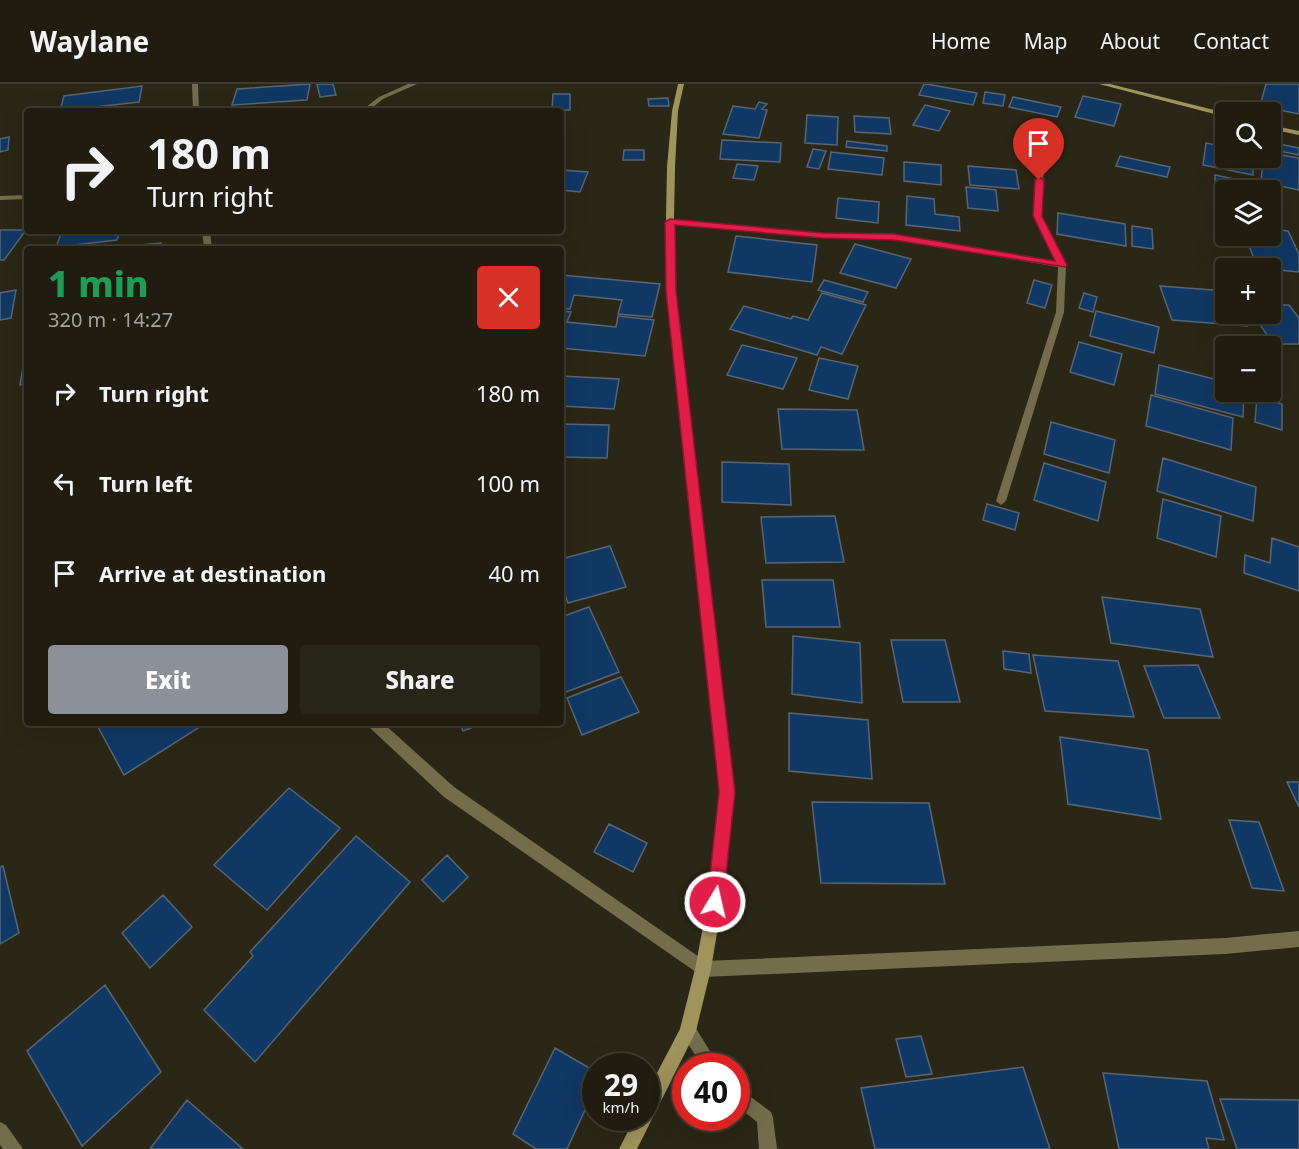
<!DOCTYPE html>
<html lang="en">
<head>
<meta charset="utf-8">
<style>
	body { margin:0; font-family:"Noto Sans",sans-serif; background:#282619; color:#f1f3f6; height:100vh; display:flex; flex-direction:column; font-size:22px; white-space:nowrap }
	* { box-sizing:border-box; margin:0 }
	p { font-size:20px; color:#a2a29f }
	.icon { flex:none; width:33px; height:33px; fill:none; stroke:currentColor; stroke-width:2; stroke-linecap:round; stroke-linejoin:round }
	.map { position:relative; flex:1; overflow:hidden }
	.side { position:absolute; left:24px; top:162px; width:540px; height:480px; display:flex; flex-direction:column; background:#201d10; border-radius:6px; box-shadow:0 6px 24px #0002,0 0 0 2px #3d3b30 }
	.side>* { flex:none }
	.banner { position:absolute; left:24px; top:24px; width:540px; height:126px; border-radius:6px; box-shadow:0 6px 24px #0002,0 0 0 2px #3d3b30; background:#201d10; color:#f1f3f6; overflow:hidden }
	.controls { position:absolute; left:1215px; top:18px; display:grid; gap:12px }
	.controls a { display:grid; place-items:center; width:66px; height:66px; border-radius:6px; background:#201d10; box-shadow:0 6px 24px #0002,0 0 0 2px #3d3b30; font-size:30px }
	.speed { position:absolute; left:582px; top:969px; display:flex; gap:12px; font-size:30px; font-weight:700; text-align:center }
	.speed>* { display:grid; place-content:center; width:78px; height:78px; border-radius:50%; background:#201d10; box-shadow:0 6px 24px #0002,0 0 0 2px #3d3b30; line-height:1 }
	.speed small { font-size:15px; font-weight:400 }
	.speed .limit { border:9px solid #d22; background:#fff; color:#111 }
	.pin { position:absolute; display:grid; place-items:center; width:51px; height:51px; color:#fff; margin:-62px -26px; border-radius:50% 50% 50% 0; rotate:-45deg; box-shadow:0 0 6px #0007 }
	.pin .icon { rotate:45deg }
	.me { position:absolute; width:66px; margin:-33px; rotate:9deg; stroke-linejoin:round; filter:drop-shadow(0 0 4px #0008) }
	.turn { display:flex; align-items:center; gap:21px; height:126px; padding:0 24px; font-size:27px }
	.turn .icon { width:78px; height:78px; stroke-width:2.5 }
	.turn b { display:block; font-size:42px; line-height:51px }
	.round { display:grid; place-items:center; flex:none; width:63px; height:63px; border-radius:6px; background:#282619 }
	.headline { display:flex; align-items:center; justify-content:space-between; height:102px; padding:0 24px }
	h1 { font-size:36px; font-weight:800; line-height:45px; color:#1e9e55 }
	.primary-button { display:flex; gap:12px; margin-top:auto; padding:12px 24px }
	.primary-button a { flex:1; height:69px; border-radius:6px; background:#8c9099; color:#fff; font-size:24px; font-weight:800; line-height:69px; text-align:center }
	.primary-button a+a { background:#282619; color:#f1f3f6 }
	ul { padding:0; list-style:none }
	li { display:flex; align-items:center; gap:18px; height:90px; padding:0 24px }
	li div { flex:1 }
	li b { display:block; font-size:22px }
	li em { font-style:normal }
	header { display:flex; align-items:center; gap:36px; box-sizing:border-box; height:84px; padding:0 30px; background:#201d10; border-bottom:2px solid #3d3b30 }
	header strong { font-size:28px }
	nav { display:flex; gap:33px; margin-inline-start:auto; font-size:21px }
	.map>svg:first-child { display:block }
	.building { fill:#103864; stroke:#586574; stroke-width:1.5 }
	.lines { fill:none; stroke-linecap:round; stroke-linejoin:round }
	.street { fill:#746d4b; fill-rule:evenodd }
	.secondary { fill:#a0945d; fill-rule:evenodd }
	.route { fill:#e11d48; stroke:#92132f; stroke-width:1.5 }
</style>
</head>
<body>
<header>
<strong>Waylane</strong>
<nav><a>Home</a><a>Map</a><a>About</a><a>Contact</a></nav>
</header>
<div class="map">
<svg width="1299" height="1065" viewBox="0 0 1299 1065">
	<rect width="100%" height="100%" fill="#2b2716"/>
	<path class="building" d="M310 0 307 16 232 21 237 5Z
		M317 0H333L336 11 320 13Z
		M924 0H926L977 9 973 21 919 11Z
		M1266 0H1299V30L1260 22Z
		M142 2 139 18 60 27 64 12Z
		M985 8 1005 11 1003 22 983 19Z
		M553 10H570V26H552Z
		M1083 12 1121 20 1114 42 1075 33Z
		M1013 13 1061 23 1057 33 1009 23Z
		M668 14 669 22H649L648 15Z
		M759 18 767 20 762 25 767 26 759 54 723 50 733 22 755 25Z
		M925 21 950 27 939 47 913 41Z
		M807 31 838 33 837 61 805 59Z
		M854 32 889 34 891 50 855 48Z
		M9 53 8 66 0 68V55Z
		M722 56 781 59 780 78 720 75Z
		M847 57 887 62V67L846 63Z
		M1206 59 1226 63V74H1253V91L1203 81Z
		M1279 60 1299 64V71L1279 67Z
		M813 65 826 67 819 85 807 83Z
		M624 66H644V76H623Z
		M831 68 884 74 882 91 828 85Z
		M1270 69 1299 74V106L1261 98 1263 74H1270Z
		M1120 72 1170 83 1167 93 1116 82Z
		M904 78 941 81V101L904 97Z
		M737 80 758 82 754 96 733 94Z
		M968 82 1016 86 1019 105 970 101Z
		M561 86 588 88 580 108 561 106Z
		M1215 91 1249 98V105L1215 98Z
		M966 103 996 106 998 127 968 124Z
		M907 112 934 115 935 130 959 133 960 147 906 141Z
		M838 114 879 118 878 139 836 134Z
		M1058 129 1125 140 1126 162 1057 150Z
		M1132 142 1152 145 1153 165 1132 162Z
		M1270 145 1288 147 1299 170V188L1258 184 1245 152H1270Z
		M0 146H26L4 176H0Z
		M62 147H120L117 156 56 163Z
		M736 152 817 161 812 198 728 188Z
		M161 159 160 165H108V164Z
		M855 160 911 175 896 204 840 189Z
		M561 191 660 200 652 233 618 230 622 216 574 211 570 225 561 224Z
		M824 196 868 208 863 218 818 206Z
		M1034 196 1052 201 1045 224 1027 219Z
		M1160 202 1226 207V230H1241L1247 242 1172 236Z
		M16 206 11 234 0 236V209Z
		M822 209 866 221 842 270 821 263 817 271 730 245 744 222 791 235 793 232 808 236Z
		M1084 209 1097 213 1093 228 1079 224Z
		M1270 221H1289L1299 234V260H1273L1253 230H1270Z
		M561 227 571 228 567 238 616 243 618 232 654 236 645 272 561 264Z
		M1096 227 1159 243 1154 269 1090 252Z
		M1079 258 1122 270 1114 301 1070 288Z
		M742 261 797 274 783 305 727 291Z
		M26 265 27 299 20 301Z
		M819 274 858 282 848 315 809 306Z
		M1159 281 1226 298V308H1244L1243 333 1155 310Z
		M561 292 619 295 614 325 561 322Z
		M1151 311 1233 334 1231 366 1146 342Z
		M1257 313 1282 320V346L1255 338Z
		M778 325 857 326 864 366 782 365Z
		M1051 338 1115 356 1109 389 1044 370Z
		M561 340 609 341 607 374 561 373Z
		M1163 374 1256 403 1253 437 1157 407Z
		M722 378 789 380 791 421 722 418Z
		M1044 379 1106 398 1098 437 1034 416Z
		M1163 415 1221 432 1216 473 1157 454Z
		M987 420 1019 429 1015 446 983 436Z
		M835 432 844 478 766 479 761 433Z
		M1272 454 1299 463V507L1244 489 1245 471 1270 479Z
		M610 462 626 503 568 519 561 500V475Z
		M762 496H833L840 543H766Z
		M1102 513 1200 525 1213 573 1111 559Z
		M589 523 619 588 561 610V533Z
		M793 552 860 559 862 619 792 610Z
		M891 556H945L960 618H903Z
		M1003 567 1029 570 1031 589 1004 585Z
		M1033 571 1118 577 1134 633 1045 627Z
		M1198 581 1220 634H1164L1144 582Z
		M621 593 639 628 582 651 567 614Z
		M789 629 868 636 872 695 789 687Z
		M105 639H206L124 691 98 643Z
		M460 639H484L463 647Z
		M1060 653 1148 666 1161 735 1068 720Z
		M1287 698H1299V723Z
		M289 704 340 744 267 826 214 781Z
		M812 718 929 719 945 800 821 799Z
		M1229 736 1259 738 1284 807 1252 804Z
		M609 740 647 759 633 788 594 768Z
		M356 752 410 798 255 978 204 926 253 872 250 868Z
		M447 771 468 793 443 818 422 796Z
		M3 782 19 849 0 860V783Z
		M163 811 192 843 150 884 122 849Z
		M105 901 161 988 82 1062 27 967Z
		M921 952 932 990 906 993 896 955Z
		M555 964 596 988V1002L567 1065H536L513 1050Z
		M1023 983 1050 1065H875L861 1004Z
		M1103 989 1207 997 1224 1056 1206 1054 1209 1065H1119Z
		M1220 1015 1299 1016V1065H1237Z
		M187 1016 243 1065H150Z"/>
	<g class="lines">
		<path class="street" d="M192 0H198L199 27H193Z
			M408 0H417L383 15 368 27H361L379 13Z
			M1037 76 1044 78 1042 132 1066 181 1064 228 1006 417 1001 421 996 417 1056 228 1058 183 894 155 823 153 670 140 666 138 670 136 823 149 894 151 1056 177 1034 132Z
			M27 111V115L0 116V112Z
			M202 147H210L212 165H204Z
			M367 639H383L454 703 705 877 1225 854 1299 847V863L1225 870 703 893 444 713 369 643Z
			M688 939 694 941 719 982H702L680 947 682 941Z
			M736 1002 771 1028 773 1034 777 1065H759L757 1038 736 1021Z
			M0 1038 6 1041 23 1065H3L0 1061Z"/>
		<path class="secondary" d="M678 0H684L678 27 675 83 673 185 694 380 734 708 726 795 711 885 696 947 637 1065H619L635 1034H646V1010L680 945 695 885 712 795 720 708 684 380 665 185 667 83 672 27Z
			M1099 0H1110L1226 29V33Z
			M1270 41 1299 47V51L1270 45Z"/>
	</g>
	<path class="route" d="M1039 93 1044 96 1042 132 1067 181 1065 183 894 156 823 154 675 141 676 207 735 708 723 818 721 824 715 826 709 824 707 818 719 708 666 207 665 138 670 135 823 149 894 150 1055 177 1033 132 1035 96Z"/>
</svg>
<div class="controls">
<a><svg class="icon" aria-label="search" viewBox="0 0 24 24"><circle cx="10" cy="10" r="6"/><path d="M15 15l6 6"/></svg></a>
<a><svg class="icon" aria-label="layers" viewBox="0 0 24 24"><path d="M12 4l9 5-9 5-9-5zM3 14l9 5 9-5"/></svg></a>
<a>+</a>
<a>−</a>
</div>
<div class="speed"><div>29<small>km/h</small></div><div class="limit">40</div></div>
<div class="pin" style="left:1039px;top:96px;background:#d93025"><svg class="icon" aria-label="arrive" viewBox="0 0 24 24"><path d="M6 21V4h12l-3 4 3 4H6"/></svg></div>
<svg class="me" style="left:715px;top:818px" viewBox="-20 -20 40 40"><circle r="17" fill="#e11d48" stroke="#fff" stroke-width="3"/><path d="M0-11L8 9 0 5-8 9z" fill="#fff"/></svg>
<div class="banner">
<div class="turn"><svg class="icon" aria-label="right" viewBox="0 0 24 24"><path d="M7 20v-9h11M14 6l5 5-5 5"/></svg><div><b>180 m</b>Turn right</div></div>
</div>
<section class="side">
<div class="headline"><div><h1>1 min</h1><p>320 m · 14:27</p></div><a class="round" style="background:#d93025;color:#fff"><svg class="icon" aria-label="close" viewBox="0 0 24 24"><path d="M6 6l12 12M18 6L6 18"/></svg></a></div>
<ul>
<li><svg class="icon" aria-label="right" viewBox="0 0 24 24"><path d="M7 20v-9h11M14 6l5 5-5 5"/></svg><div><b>Turn right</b></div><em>180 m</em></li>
<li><svg class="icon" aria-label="left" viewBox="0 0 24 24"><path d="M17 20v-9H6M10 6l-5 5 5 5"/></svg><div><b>Turn left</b></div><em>100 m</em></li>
<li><svg class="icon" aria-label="arrive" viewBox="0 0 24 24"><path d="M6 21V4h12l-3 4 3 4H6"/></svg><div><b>Arrive at destination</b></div><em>40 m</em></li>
</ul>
<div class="primary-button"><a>Exit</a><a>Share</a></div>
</section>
</div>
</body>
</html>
